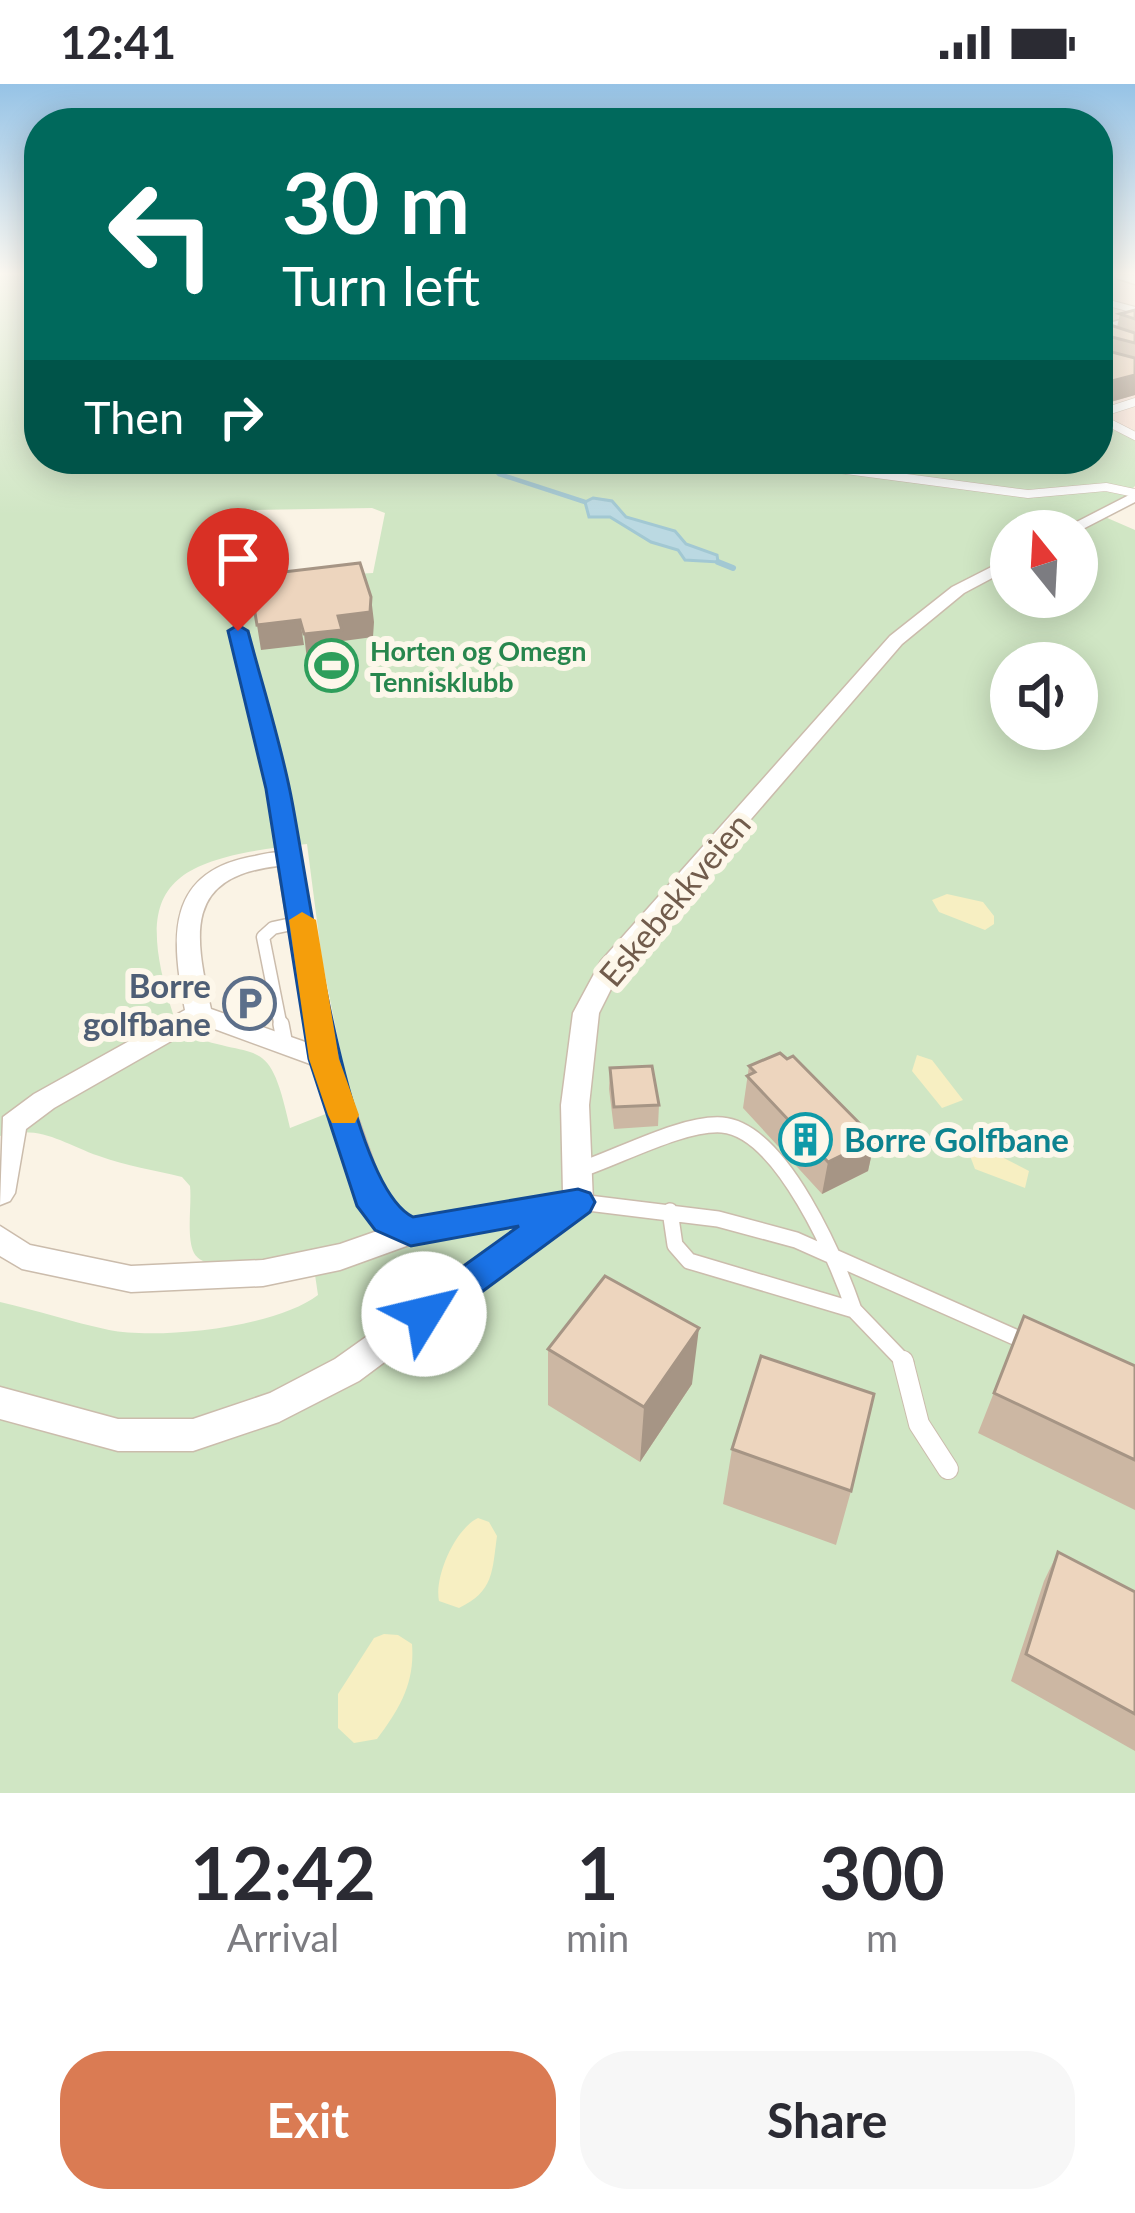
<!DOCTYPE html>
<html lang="en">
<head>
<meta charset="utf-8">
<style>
	body { margin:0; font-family:Lato,sans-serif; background:#f7f7f7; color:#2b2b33; height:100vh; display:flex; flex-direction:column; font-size:45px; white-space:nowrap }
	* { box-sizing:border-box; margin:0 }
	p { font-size:39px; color:#7c7c81 }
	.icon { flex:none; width:66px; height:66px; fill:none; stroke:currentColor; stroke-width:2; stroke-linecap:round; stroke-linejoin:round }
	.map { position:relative; height:1709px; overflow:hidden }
	.details { display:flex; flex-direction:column; background:#fff; flex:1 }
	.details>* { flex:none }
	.guide { position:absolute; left:24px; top:24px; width:1089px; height:366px; border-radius:48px; box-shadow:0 6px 30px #0003; background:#00695c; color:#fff; overflow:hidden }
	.needle { width:78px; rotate:342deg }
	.tools { position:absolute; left:990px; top:426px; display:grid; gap:24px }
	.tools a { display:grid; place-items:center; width:108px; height:108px; border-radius:50%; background:#fff; box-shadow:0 6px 30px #0003; font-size:60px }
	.pin { position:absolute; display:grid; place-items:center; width:102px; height:102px; color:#fff; margin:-123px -51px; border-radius:50% 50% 50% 0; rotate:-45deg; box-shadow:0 0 12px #0007 }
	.pin .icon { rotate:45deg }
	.me { position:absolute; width:132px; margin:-66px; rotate:54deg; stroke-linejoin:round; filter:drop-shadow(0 0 9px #0008) }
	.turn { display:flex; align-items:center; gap:42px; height:252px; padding:0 60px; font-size:54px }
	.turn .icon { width:156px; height:156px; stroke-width:2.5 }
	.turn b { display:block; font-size:84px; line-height:102px }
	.then { display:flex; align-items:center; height:114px; padding:0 60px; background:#0003; gap:24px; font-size:45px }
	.eta { display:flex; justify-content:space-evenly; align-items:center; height:204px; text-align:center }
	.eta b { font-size:72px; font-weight:700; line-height:84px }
	.primary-button { display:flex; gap:24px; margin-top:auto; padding:24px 60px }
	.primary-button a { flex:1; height:138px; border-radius:48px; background:#da7b53; color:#fff; font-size:48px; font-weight:700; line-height:138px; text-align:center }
	.primary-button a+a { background:#f7f7f7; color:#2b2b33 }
	.status { display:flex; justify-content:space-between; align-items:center; height:84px; padding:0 60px; background:#fff; direction:ltr }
	.status svg { height:33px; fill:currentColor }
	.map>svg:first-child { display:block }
	.commercial { fill:#fae5d9 }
	.green { fill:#d0e6c4; fill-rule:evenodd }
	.sand { fill:#f7efc2 }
	.water { fill:#bbd9e2; stroke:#a2c8d3; stroke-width:3 }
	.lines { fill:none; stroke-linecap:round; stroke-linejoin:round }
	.stream-far1 { stroke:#a2c8d3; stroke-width:4.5 }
	.stream { stroke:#a2c8d3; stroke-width:6 }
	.service-far5-casing { stroke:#cbbcac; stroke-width:8 }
	.service-far4-casing { stroke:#cbbcac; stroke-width:9 }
	.service-far3-casing { stroke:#cbbcac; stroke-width:10 }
	.service-far2-casing { stroke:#cbbcac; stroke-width:15 }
	.service-far1-casing { stroke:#cbbcac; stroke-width:18 }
	.service-casing { stroke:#cbbcac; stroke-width:22 }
	.minor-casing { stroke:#cbbcac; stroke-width:3 }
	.secondary-casing { stroke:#cfbeac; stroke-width:3 }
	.service-far5 { stroke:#fff; stroke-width:6 }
	.service-far4 { stroke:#fff; stroke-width:8 }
	.service-far3 { stroke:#fff; stroke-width:9 }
	.service-far2 { stroke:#fff; stroke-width:12 }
	.service-far1 { stroke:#fff; stroke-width:15 }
	.service { stroke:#fff; stroke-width:20 }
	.minor { fill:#fff; fill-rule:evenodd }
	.secondary { fill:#fff; fill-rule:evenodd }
	.wall { fill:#ccb7a3 }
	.shaded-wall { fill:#a69585 }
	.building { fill:#edd5be; stroke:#a69585; stroke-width:3 }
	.route { fill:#1a73e8; stroke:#114b97; stroke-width:3 }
	.slow { fill:#f59e0b }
	.labels { text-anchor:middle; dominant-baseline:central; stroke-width:12; stroke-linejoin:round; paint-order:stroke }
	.far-leisure-label { font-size:27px; font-weight:bold; fill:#27864d; stroke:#fdf7ea; text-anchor:start }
	.street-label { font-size:33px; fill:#715c4c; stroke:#fdf7ea }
	.service-label { font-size:33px; font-weight:bold; fill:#4e5e75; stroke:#fdf7ea; text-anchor:end }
	.culture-label { font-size:33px; font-weight:bold; fill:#0d838f; stroke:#fdf7ea; text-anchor:start }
</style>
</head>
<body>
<div class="status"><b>12:41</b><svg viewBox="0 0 49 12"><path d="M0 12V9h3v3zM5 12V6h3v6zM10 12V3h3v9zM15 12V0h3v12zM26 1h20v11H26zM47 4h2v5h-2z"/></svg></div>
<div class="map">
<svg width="1135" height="1709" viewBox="0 0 1135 1709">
	<rect width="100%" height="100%" fill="#faf3e5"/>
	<path class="commercial" d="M1098 191 1135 197V355L1098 340Z"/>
	<path class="green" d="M0 191H39V375H1098V340L1135 355V402L1105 433 1135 446V1709H0V1218C36 1226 72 1238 109 1246 159 1256 277 1243 318 1211L314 1184C288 1184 206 1192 194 1169 186 1153 192 1120 190 1102L182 1093C155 1086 126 1082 99 1072 62 1059 40 1040 0 1052ZM372 424 385 429 373 489 247 496 244 490 259 438 251 432 254 426ZM1011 447H1077V513H1011ZM1011 579H1077V645H1011ZM307 760 322 876 351 1020 290 1044C268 945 261 980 179 948 129 803 160 775 307 760Z"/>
	<path class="sand" d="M947 810 983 818 994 832V840L985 846 939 828 932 816Z
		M917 971 932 976 963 1016 942 1024 912 987Z
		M969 1045 981 1050 990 1067 1029 1087 1025 1104 975 1085 961 1048Z
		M478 1434 489 1438 497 1452C492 1488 494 1507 459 1524L439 1517C434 1493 455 1445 478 1434Z
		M384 1550 398 1551 412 1560C415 1599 400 1624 377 1655L354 1659 338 1644V1610L374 1554Z"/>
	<path class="water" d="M593 414 612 417 626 433 675 447 686 460 717 471 718 478 685 476 678 466 651 458 610 433H589L585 418Z"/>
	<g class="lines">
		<path class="stream-far1" d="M486 375 499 390 585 418"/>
		<path class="stream" d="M718 478 733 484"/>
		<defs>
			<path id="service-far5" d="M1098 216 1135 226"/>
			<path id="service-far4" d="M1098 330 1135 318
				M1098 333 1135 352
				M763 375 1028 410 1106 403 1135 409"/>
			<path id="service-far3" d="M236 474 239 547 269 681"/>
			<path id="service-far2" d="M268 678 288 774
				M281 943 263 853 273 844 301 838"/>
			<path id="service-far1" d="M281 940 285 961
				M579 1086C617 1074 683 1038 722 1041 782 1046 837 1177 854 1226
				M580 1118 718 1135 796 1156 1026 1258
				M670 1127 675 1161 689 1177 854 1226 906 1280"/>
			<path id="service" d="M903 1277 919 1340 948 1385"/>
			<path id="minor" d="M1135 232V238L1098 248V242Z
				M1135 408V418L1077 448 1059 447Z
				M1011 473V484L964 509 902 560 620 887 599 929 589 1021 593 1118 589 1126 359 1297 279 1338 193 1367H118L0 1335V1303L118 1335H193L270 1309 335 1275 525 1140 412 1160 340 1186 263 1202 131 1208 22 1185 0 1172V1142L30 1161 131 1182 263 1176 340 1160 380 1146 359 1122 313 981 201 940 54 1024 26 1045 15 1109 10 1117 0 1121 3 1033 34 1010 185 926C171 854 165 787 255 772 270 769 287 764 299 774L337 975 387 1116 413 1135 563 1109 561 1021 573 929 601 877 890 552 952 503ZM278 782 308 959 211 925C194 849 184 793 278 782Z"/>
			<path id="secondary" d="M1115 191 1135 192V200L1116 194Z"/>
		</defs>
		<use href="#service-far5" class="service-far5-casing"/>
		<use href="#service-far4" class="service-far4-casing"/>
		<use href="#service-far3" class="service-far3-casing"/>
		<use href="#service-far2" class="service-far2-casing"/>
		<use href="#service-far1" class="service-far1-casing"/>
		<use href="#service" class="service-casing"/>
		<use href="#minor" class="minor-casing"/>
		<use href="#secondary" class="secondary-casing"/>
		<use href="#service-far5" class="service-far5"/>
		<use href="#service-far4" class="service-far4"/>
		<use href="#service-far3" class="service-far3"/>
		<use href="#service-far2" class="service-far2"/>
		<use href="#service-far1" class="service-far1"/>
		<use href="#service" class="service"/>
		<use href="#minor" class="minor"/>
		<use href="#secondary" class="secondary"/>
	</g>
	<path class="wall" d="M1135 226V311L1107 319 1098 316V237L1117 243 1120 230Z
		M749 982 875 1055 868 1087 822 1110 743 1024Z
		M610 984 659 1021 658 1042 614 1045 609 1005Z
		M1024 1232 1135 1282V1426L978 1349Z
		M548 1265 692 1300 640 1378 548 1321Z
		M732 1365 851 1407 836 1461 723 1420Z
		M1058 1468 1135 1508V1667L1011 1597 1044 1497Z"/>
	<path class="shaded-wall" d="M1135 291V311L1107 319 1112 297Z
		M371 513 374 538 373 553 343 557 345 571 307 576 304 550Z
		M300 536 304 561 261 566 257 541Z
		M875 1055 868 1087 822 1110 828 1078Z
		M699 1244 692 1300 640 1378 644 1323Z"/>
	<path class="building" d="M1135 226V235L1120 230Z
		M1098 237 1135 249V259L1104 251 1098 256Z
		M1098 262 1100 265 1135 274V291L1112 297 1098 293Z
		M360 479 371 513 370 528 338 532 342 546 304 550 300 536 257 541 249 492Z
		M780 969 787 975 793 972 875 1055 828 1078 747 992 755 988 749 982Z
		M652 982 659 1021 614 1023 610 984Z
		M605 1192 699 1244 644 1323 548 1265Z
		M1024 1232 1135 1282V1376L994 1309Z
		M761 1272 874 1310 851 1407 732 1365Z
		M1058 1468 1135 1508V1630L1026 1570Z"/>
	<linearGradient id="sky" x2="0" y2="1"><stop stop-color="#96c3e6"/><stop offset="0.44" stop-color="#fdfaf3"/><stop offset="1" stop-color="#fdfaf3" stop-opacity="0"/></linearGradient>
	<rect width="1135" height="431" fill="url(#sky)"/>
	<path class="route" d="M238 541 248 547C262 600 279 653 290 707 307 787 345 1100 413 1133L578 1105 590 1109 595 1118 590 1128 437 1241 424 1246 412 1241 406 1230 412 1219 519 1142 411 1162 375 1146 357 1122 309 975 266 705 228 547Z"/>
	<path class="slow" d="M302 828 316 836 339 975 359 1031 355 1039H332L328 1031 309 975 289 836Z"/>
	<defs>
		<symbol id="stadium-ring" viewBox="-11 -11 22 22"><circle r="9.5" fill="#fdf7ea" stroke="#2e9e5b" stroke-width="1.5"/><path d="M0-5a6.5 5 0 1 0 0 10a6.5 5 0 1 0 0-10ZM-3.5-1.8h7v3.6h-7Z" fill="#2e9e5b"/></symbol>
		<symbol id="parking-ring" viewBox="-11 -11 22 22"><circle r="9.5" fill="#fdf7ea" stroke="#5c6f8a" stroke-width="1.5"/><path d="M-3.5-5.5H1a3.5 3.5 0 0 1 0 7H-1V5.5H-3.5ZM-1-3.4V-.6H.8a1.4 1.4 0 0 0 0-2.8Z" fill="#5c6f8a"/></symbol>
		<symbol id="building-ring" viewBox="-11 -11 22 22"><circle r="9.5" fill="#fdf7ea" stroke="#0f9aa8" stroke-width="1.5"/><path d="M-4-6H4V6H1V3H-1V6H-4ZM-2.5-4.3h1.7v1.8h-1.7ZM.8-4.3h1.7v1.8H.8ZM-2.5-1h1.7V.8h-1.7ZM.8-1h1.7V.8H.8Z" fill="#0f9aa8"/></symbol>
	</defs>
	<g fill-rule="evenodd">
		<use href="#stadium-ring" x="302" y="552" width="59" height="59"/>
		<use href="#parking-ring" x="220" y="890" width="59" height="59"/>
		<use href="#building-ring" x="776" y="1026" width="59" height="59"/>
	</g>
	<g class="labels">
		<g class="far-leisure-label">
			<text x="370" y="566">Horten og Omegn<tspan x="370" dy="31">Tennisklubb</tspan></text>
		</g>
		<g class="street-label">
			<text transform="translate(674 815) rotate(-50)">Eskebekkveien</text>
		</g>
		<g class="service-label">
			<text x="211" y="901">Borre<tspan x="211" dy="38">golfbane</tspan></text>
		</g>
		<g class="culture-label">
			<text x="844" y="1055">Borre Golfbane</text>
		</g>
	</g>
</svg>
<div class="tools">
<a><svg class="needle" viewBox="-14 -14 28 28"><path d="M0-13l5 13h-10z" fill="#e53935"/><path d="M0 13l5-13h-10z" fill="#7c7c81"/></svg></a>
<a><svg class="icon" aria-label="sound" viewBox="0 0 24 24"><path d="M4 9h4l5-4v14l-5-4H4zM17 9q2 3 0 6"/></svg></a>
</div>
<div class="pin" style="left:238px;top:547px;background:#d93025"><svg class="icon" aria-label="arrive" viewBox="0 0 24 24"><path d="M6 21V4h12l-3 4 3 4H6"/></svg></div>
<svg class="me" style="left:424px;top:1230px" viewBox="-20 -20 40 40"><circle r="19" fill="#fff"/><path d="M0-13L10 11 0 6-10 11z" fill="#1a73e8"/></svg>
<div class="guide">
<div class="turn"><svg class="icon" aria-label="left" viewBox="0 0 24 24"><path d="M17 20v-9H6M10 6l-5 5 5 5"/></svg><div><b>30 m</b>Turn left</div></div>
<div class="then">Then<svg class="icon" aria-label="right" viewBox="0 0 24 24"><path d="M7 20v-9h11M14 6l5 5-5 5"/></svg></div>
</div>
</div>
<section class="details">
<div class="eta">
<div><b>12:42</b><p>Arrival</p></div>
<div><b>1</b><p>min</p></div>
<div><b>300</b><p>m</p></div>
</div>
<div class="primary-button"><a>Exit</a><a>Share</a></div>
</section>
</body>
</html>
